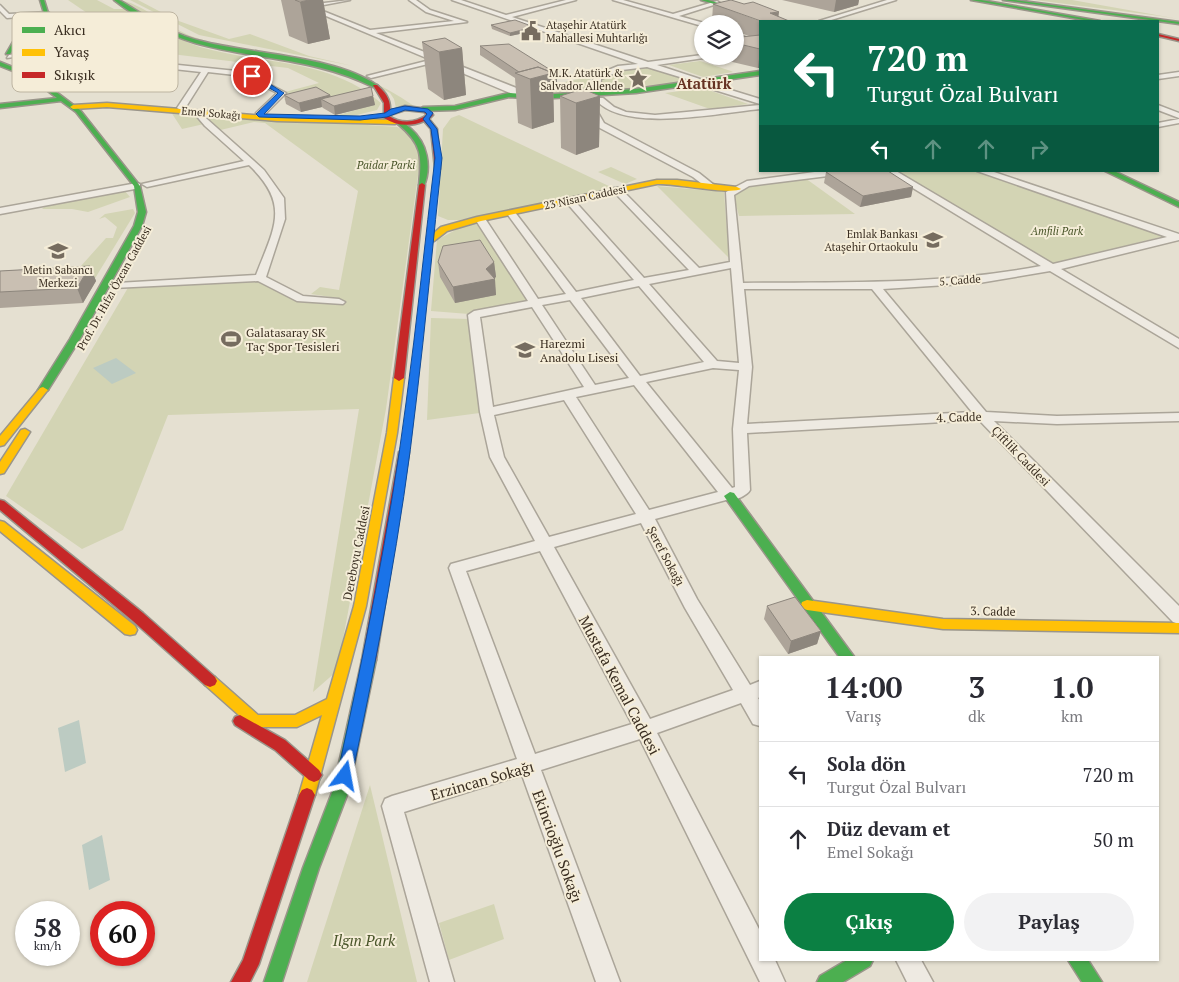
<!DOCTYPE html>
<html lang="tr">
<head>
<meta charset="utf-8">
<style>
	body { margin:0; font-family:"PT Serif",serif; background:#f2f2f3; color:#2b2b33; height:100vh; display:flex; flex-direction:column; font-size:19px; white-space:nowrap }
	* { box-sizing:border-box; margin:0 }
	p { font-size:16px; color:#7c7c81 }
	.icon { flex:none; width:28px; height:28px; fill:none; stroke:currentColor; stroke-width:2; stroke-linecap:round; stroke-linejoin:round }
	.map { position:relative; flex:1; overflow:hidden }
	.panel { position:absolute; left:759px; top:656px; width:400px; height:305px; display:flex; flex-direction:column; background:#fff; border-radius:0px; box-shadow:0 1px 4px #0004 }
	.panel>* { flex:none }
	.top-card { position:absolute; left:759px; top:20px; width:400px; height:152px; border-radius:0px; box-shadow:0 1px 4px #0004; background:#0b6e4f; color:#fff; overflow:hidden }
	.fabs { position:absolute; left:694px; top:15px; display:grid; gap:10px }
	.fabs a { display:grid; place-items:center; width:50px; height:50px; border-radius:50%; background:#fff; box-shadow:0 1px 4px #0004; font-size:25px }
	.speed { position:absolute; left:15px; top:901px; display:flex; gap:10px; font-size:25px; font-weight:700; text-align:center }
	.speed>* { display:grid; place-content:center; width:65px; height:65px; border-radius:50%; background:#fff; box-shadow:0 1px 4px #0004; line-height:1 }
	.speed small { font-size:12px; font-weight:400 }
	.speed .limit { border:8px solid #d22; background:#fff; color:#111 }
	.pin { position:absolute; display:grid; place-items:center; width:42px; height:42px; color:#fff; margin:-21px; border:2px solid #fff; border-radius:50%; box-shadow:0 1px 5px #0007 }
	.me { position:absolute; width:55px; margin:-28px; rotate:13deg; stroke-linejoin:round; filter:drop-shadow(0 0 4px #0008) }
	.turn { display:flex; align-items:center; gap:18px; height:105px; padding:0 25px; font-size:22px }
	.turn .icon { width:65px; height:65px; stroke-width:2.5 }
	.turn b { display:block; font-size:35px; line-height:42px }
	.lanes { display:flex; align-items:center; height:48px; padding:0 25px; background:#0003; justify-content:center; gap:25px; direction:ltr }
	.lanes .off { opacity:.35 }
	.eta { display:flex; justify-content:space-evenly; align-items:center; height:85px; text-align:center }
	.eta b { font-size:30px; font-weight:700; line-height:35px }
	.primary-button { display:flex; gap:10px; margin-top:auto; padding:10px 25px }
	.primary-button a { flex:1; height:58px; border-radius:30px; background:#0b8043; color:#fff; font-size:20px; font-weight:700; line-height:58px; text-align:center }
	.primary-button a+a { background:#f2f2f3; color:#2b2b33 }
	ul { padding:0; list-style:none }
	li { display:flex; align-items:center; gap:15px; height:65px; padding:0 25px; border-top:1px solid #e1e1e2 }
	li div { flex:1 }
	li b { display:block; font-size:19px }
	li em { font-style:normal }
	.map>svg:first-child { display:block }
	.green { fill:#d3d4b4 }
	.water { fill:#bccbc2 }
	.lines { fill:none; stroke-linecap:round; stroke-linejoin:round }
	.street-casing { stroke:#aba599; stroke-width:3 }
	.fast-casing { stroke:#9a958a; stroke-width:3 }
	.slow-casing { stroke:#9a958a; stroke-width:3 }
	.jam-casing { stroke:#9a958a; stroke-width:3 }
	.street { fill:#eeeae2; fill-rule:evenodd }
	.fast { fill:#4caf50; fill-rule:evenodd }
	.slow { fill:#ffc107; fill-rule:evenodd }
	.jam { fill:#c62828; fill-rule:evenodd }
	.wall { fill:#ada499 }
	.shaded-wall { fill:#8d867d }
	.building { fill:#c9bfb2; stroke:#8d867d }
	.route { fill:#1a73e8; stroke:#114b97 }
	.labels { text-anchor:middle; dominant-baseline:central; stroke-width:4; stroke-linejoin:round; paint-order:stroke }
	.far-poi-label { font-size:11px; fill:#3a2e21; stroke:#f5edd8; text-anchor:end }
	.far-street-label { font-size:11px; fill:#3a2e21; stroke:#f5edd8 }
	.far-park-label { font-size:11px; font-style:italic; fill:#495529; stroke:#f5edd8 }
	.poi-label { font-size:12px; fill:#3a2e21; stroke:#f5edd8; text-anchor:start }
	.street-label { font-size:12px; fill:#3a2e21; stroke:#f5edd8 }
	.far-district-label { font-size:15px; font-weight:bold; fill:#653222; stroke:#f5edd8 }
	.near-street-label { font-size:15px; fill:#3a2e21; stroke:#f5edd8 }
	.near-park-label { font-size:15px; font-style:italic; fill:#495529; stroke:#f5edd8 }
	.key { fill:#f5edd8; stroke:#bdb4a1; stroke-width:1 }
	.key-label { font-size:14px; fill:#3a2e21 }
</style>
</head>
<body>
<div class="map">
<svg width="1179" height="982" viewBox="0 0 1179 982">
	<rect width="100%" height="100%" fill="#e5e0d1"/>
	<path class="green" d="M68 0H97L114 9H125C149 23 173 38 200 47 262 65 329 58 381 103L377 110 357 115 328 118 366 107 284 100 288 95 285 92 319 83 288 68 155 52 122 38 82 44 76 37 112 30Z
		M119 0C140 2 172 30 194 37 229 49 267 51 303 58 343 67 380 82 414 106L396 108 394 99 390 93 363 79 189 37Z
		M130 0H138L176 20 229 39 250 34 309 56 353 66 199 35Z
		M1035 0H1072L1179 19 1160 16Z
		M700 61 731 71 733 72 703 77 669 65Z
		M648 65 690 82 608 91 599 86 601 79 618 70Z
		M592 76 584 92 575 94 524 91Z
		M703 88 748 104 710 109 665 93Z
		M171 112 397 127 413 134 422 146 386 409 337 671 313 692 359 409 168 415 123 530 82 549 6 496 129 286 257 280 298 300 337 302V298L311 294 320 287 339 290 358 191 265 123 254 122 212 132 204 124 182 129Z
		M459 115 613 188 460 220H448L438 216 443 129 451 118Z
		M611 167 637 179 625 184 598 172Z
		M897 171H975L1164 236 1053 264Z
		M805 178 855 214 739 216 733 194 751 184Z
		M657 186 724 192 729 258Z
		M124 190 130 197 88 212 72 209H42L45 206Z
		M133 209 135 213 94 280 18 285 81 266 106 238H113L117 227 105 217 99 219 105 214Z
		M480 223 534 303 469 314 431 311 437 240 463 226Z
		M431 318 470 319 487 412 427 420Z
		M370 785 417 982H307Z
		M494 904 504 939 449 960 439 923Z"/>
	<path class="water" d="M116 358 136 373 112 384 93 368Z
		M79 720 86 763 65 772 58 728Z
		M102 835 110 880 89 890 82 845Z"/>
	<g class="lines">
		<defs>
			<path id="street" d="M288 0H296L307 5 350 0 313 7 370 30 454 21 426 12 409 0H416L430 10 467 22 376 33 537 96 533 98 515 95Z
				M452 0H461L506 15 566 0H576L512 17 648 62 702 55 717 56 657 65 703 80V84L647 67 622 70 601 79 600 92 596 94 592 92 594 76 618 66 638 64Z
				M613 0H623L673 14 717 1 720 3 679 16 704 23 702 26Z
				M887 0H896L828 21H819Z
				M0 5 9 14 48 12 75 35 81 44 120 59 246 72 286 93 262 117H256V113L277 93 244 76 208 72 184 110H181L177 108 201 72 119 63 78 47 7 58 9 55 75 44 45 15 7 18 0 11Z
				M735 33 757 42 759 48 735 56V52L752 47V44L735 37Z
				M430 60 432 63 371 78 367 76Z
				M1179 72V76L1158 79V75Z
				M708 83 760 99V104L705 87V83Z
				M597 98H603L614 107 626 112 655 115 760 105V109C719 113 625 133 596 100Z
				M587 104H593L604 123 699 173 714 185 706 187 693 177 598 127 586 106Z
				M1158 105 1179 113V118L1158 110Z
				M198 111 264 170 284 198 285 219 266 277 303 296 339 299 345 302 343 304 297 301 258 281 113 288V284L117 283 256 275C274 228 291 205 249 165L147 187 142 184 244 161 205 126 194 113Z
				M1179 119V123L1158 127V123Z
				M822 171H848L844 174 749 186 734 195 743 283C843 282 942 285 1041 266L885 171H896L1053 264 1167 237 977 171H991L1179 234V240L1061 269 1179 339V348L1050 271 979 283 883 289 986 412 1057 416 1179 413V421L1057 424 994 421 1179 606V624L1173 622 979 420 747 433 750 490C747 496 732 502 726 500L655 519 697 599 750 685 760 681V697L758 698 760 701V726L753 724 741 703 657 733 760 931V960H775L785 982H760L640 739 541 770 620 982H596L522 775 404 812 454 982H430L382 806 385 799 392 796 517 759 449 568 451 564 535 541 490 457 480 412 468 315 474 311 528 301 475 219 484 217 538 299 566 294 508 215V211H514L576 292 634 280 566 202V198H572L644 278 689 270 614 192V188H620L699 268 730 262 726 192 747 181ZM731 268 739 363 717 361 649 284ZM639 286 704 362 640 376 581 298ZM744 289H872L972 412 747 424 752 367ZM570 300 629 378 595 385 542 305ZM532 307 584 387 493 407 480 317ZM713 368 739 370 733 429 735 487 732 488 646 382ZM634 385 718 492 649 510 576 397ZM564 400 636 514 549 537 504 457 494 415ZM641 523 685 608 733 690 650 719 554 547ZM540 551 632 724 535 754 466 571Z
				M137 183 140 184V188L0 214V208Z
				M896 960H921L933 982H907Z"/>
			<path id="fast" d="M40 0H44L48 13 21 37 10 54H6L17 35 44 13Z
				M114 0H119C145 15 171 34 201 41 250 54 338 56 378 86L373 87C315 58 255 60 195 43 167 35 137 18 114 0Z
				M701 0H708L777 21H771Z
				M971 0H981L1100 21H1083L1084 20Z
				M1003 0H1015L1179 22V24Z
				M0 62 35 76 80 110 140 186 146 212 142 226 80 339 48 390 43 393 38 390 70 339 134 226 138 212 134 186 76 112 61 101 0 108V104L57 98 31 78 0 66Z
				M760 71V75L636 93 539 99 509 97 455 110 423 111 420 109 423 107 455 106 509 93 539 95 636 89Z
				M398 122C403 122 407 125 411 129 427 143 432 166 424 186L419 185C422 155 422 144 398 124Z
				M1105 171H1114L1179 202V207Z
				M730 492 734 493 855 658H840L726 499 724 496Z
				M369 654 374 656 376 660 349 790 319 868 282 982H264L303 868 333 790 362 660 364 656Z
				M847 960H873L870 966 843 982H817L820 976Z
				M1068 960H1088L1102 982H1082Z"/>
			<path id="slow" d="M107 103 277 117 395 120 398 122 395 124 277 121 107 107 73 109 70 107 73 105Z
				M657 180H677L737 187 741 189C731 195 674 183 657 184L481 221 447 231 434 241 427 239 441 227 477 217Z
				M399 375 404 378 397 433 366 606 315 795 312 800 307 802 302 800 299 795 322 715 297 727H255L250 725 205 685 203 681 205 677 210 675 215 677 258 715H295L327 699 354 606 387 433 394 378Z
				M43 387 48 390 46 392 4 445 0 446V436L40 388Z
				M25 429 30 432 4 473 0 474V462L21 430Z
				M0 521 4 522 135 626 137 630 135 634 130 635 125 634 0 531Z
				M807 600 943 619 1179 623V633L943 629 807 610 802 608 801 605 802 602Z"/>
			<path id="jam" d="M1158 34 1179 39V41L1158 36Z
				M373 85H377C385 92 391 99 390 111L405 106 428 109 433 115 429 119 437 129 440 169 435 168 431 129 424 121C410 127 397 126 384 118V103ZM405 110 424 112 427 115C415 123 401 124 389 116L390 115Z
				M422 183 425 185 404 378 399 381 394 378 419 185Z
				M404 449 409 452 376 660 374 664 369 666 364 664 362 660 399 452Z
				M0 500 4 501 143 613 215 677 217 681 215 685 210 687 205 685 133 621 0 510Z
				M240 715 285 740 319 770 322 775 319 780 314 782 309 780 275 750 235 725 233 721 235 717Z
				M307 788 312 790 315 795 259 964 250 982H231L243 960 299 795 302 790Z"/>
		</defs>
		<use href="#street" class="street-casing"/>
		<use href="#fast" class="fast-casing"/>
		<use href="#slow" class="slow-casing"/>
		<use href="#jam" class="jam-casing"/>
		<use href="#street" class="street"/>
		<use href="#fast" class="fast"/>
		<use href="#slow" class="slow"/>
		<use href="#jam" class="jam"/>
	</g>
	<path class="wall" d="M281 0H323L330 39 308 44 289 36Z
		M782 0H859L858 5 834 12Z
		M713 4 760 21V68H758L728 61 729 56H735V41L741 39V37L749 36 735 31V24H717L712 22Z
		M491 25 534 27V31L510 36 492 29Z
		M422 42 462 48 466 95 444 100 428 89Z
		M480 46 557 74V83L553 84 554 122 532 129 518 123 515 78 480 55Z
		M284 95H330L331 96H373L375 105 335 115 323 108 322 107 301 112 286 104Z
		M560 96H600L599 147 576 155 561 148Z
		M826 172 913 187 911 197 860 207 824 183Z
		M438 262H494L496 277 494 278 496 295 455 303 440 277Z
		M90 266 96 281 83 303 0 308V271Z
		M767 606 821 631 817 644 788 654 764 619Z"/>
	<path class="shaded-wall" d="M309 0H323L330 39 308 44 300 2Z
		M836 0H859L858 5 834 12Z
		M779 12 778 21 770 13Z
		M534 27V31L510 36V33Z
		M462 48 466 95 444 100 439 52Z
		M760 49V68H758Z
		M553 73 557 74V83L553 84 554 122 532 129 530 79Z
		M330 95 332 104 321 99 322 107 301 112 299 103Z
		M373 96 375 105 335 115 334 106Z
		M600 96 599 147 576 155V103Z
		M913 187 911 197 860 207 863 196Z
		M494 262 496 277 492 280 495 279 496 295 455 303 453 287 486 269Z
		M90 266 96 281 83 303 77 288Z
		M821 631 817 644 788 654 791 641Z"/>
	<path class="building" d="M295 0H309L300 2Z
		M731 0 744 4 753 2 779 12 770 13 789 21H761L713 4Z
		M515 20 534 27 510 33 491 25Z
		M760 35V49L735 43V41L743 39 741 37Z
		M445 38 462 48 439 52 422 42Z
		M509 44 557 74 553 75V73L538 67 519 72 480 46Z
		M538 67 553 73 530 79 515 73Z
		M316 87 330 95 299 103 284 95Z
		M371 87 373 96 334 106 321 99Z
		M583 89 600 96 576 103 560 96Z
		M831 171H888L913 187 863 196 826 172Z
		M480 240 494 262 486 269 495 279 453 287 438 262 443 246Z
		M90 266 77 288 0 292V271Z
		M795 597 821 631 791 641 767 606Z"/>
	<path class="route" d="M250 74H254L284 93 264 114 360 116 385 113 391 109 405 106 428 109 433 113 429 119 437 129 442 158C433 240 426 322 416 403 402 528 378 652 352 776L350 781 345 783 339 781 337 776C364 653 390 528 406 403 417 322 425 240 435 158L431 129 423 119 427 114 425 112 405 110 387 117 360 120 259 117 256 114 278 93 250 77Z"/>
	<defs>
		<symbol id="civic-bare" viewBox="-9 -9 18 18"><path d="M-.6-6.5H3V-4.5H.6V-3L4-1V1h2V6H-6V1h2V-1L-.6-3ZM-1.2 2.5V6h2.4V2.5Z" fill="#766c5f" stroke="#f5edd8" stroke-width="2.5" paint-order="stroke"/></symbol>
		<symbol id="sight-bare" viewBox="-9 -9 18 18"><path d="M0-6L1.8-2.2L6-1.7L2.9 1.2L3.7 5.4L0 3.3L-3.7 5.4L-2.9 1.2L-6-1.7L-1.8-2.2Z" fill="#766c5f" stroke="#f5edd8" stroke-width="2.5" paint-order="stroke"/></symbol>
		<symbol id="school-bare" viewBox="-9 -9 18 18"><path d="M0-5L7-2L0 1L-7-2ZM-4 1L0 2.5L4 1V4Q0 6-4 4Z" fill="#766c5f" stroke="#f5edd8" stroke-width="2.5" paint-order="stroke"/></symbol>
		<symbol id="stadium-bare" viewBox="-9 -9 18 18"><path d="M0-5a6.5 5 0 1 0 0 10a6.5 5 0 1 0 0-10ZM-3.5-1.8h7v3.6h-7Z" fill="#766c5f" stroke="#f5edd8" stroke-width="2.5" paint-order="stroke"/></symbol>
	</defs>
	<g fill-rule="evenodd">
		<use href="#civic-bare" x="517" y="17" width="28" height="28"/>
		<use href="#sight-bare" x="624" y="65" width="28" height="28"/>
		<use href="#school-bare" x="919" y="226" width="28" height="28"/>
		<use href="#school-bare" x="44" y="237" width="28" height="28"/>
		<use href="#stadium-bare" x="217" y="325" width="28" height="28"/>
		<use href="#school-bare" x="511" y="336" width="28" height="28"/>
	</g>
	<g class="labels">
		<g class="far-poi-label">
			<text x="546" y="25" text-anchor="start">Ataşehir Atatürk<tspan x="546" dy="13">Mahallesi Muhtarlığı</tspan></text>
			<text x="623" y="73">M.K. Atatürk &amp;<tspan x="623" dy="13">Salvador Allende</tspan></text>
			<text x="918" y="234">Emlak Bankası<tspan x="918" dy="13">Ataşehir Ortaokulu</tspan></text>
			<text x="58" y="270" text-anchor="middle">Metin Sabancı<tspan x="58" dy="13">Merkezi</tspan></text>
		</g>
		<g class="far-street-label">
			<text transform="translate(211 113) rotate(5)">Emel Sokağı</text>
			<text transform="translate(585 197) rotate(-12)">23 Nisan Caddesi</text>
			<text transform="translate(960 280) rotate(-4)">5. Cadde</text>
			<text transform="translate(114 288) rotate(-61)">Prof. Dr. Hıfzı Özcan Caddesi</text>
		</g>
		<g class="far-park-label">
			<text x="386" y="165">Paidar Parki</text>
			<text x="1057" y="231">Amfili Park</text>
		</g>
		<g class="poi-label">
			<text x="246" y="332">Galatasaray SK<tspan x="246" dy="14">Taç Spor Tesisleri</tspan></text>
			<text x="540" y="343">Harezmi<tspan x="540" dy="14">Anadolu Lisesi</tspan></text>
		</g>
		<g class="street-label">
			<text transform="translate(959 417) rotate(-2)">4. Cadde</text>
			<text transform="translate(1021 456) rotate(46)">Çiftlik Caddesi</text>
			<text transform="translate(356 553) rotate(-79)">Dereboyu Caddesi</text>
			<text transform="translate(666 556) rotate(62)">Şeref Sokağı</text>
			<text transform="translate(993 611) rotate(1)">3. Cadde</text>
		</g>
		<g class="far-district-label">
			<text x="704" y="83">Atatürk</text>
		</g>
		<g class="near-street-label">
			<text transform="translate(620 685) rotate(62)">Mustafa Kemal Caddesi</text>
			<text transform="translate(482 780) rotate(-16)">Erzincan Sokağı</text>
			<text transform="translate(558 846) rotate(70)">Ekincioğlu Sokağı</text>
		</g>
		<g class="near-park-label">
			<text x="364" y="940">Ilgın Park</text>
		</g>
	</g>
	<rect x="12" y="12" width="166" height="80" rx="8" class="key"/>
	<rect x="22" y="27" width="23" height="6" fill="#4caf50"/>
	<rect x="22" y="49" width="23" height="7" fill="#ffc107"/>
	<rect x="22" y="72" width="23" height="6" fill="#c62828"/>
	<g class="key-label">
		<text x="54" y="35">Akıcı</text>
		<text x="54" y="57">Yavaş</text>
		<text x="54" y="80">Sıkışık</text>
	</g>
</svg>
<div class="fabs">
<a><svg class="icon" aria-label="layers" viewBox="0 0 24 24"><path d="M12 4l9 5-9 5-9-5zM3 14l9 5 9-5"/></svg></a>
</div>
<div class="speed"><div>58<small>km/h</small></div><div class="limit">60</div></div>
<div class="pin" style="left:252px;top:76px;background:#d93025"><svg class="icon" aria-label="arrive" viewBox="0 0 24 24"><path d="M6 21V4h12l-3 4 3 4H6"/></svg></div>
<svg class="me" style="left:345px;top:776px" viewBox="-20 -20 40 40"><path d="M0-17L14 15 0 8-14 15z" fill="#1a73e8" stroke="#fff" stroke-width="4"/></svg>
<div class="top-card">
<div class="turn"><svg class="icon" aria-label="left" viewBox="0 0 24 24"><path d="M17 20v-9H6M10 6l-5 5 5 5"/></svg><div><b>720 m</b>Turgut Özal Bulvarı</div></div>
<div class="lanes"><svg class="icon" aria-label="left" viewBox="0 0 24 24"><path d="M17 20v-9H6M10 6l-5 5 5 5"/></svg><svg class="icon off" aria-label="ahead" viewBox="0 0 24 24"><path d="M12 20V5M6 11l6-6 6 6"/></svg><svg class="icon off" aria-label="ahead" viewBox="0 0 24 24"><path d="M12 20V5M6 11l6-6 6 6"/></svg><svg class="icon off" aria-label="right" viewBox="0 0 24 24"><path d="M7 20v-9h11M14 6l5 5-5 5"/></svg></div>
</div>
<section class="panel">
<div class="eta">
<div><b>14:00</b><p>Varış</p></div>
<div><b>3</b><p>dk</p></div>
<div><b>1.0</b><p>km</p></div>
</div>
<ul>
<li><svg class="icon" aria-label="left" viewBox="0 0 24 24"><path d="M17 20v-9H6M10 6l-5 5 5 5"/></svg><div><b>Sola dön</b><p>Turgut Özal Bulvarı</p></div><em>720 m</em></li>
<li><svg class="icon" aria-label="ahead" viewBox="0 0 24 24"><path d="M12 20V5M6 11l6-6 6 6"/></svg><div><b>Düz devam et</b><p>Emel Sokağı</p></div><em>50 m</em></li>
</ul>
<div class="primary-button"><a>Çıkış</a><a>Paylaş</a></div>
</section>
</div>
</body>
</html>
